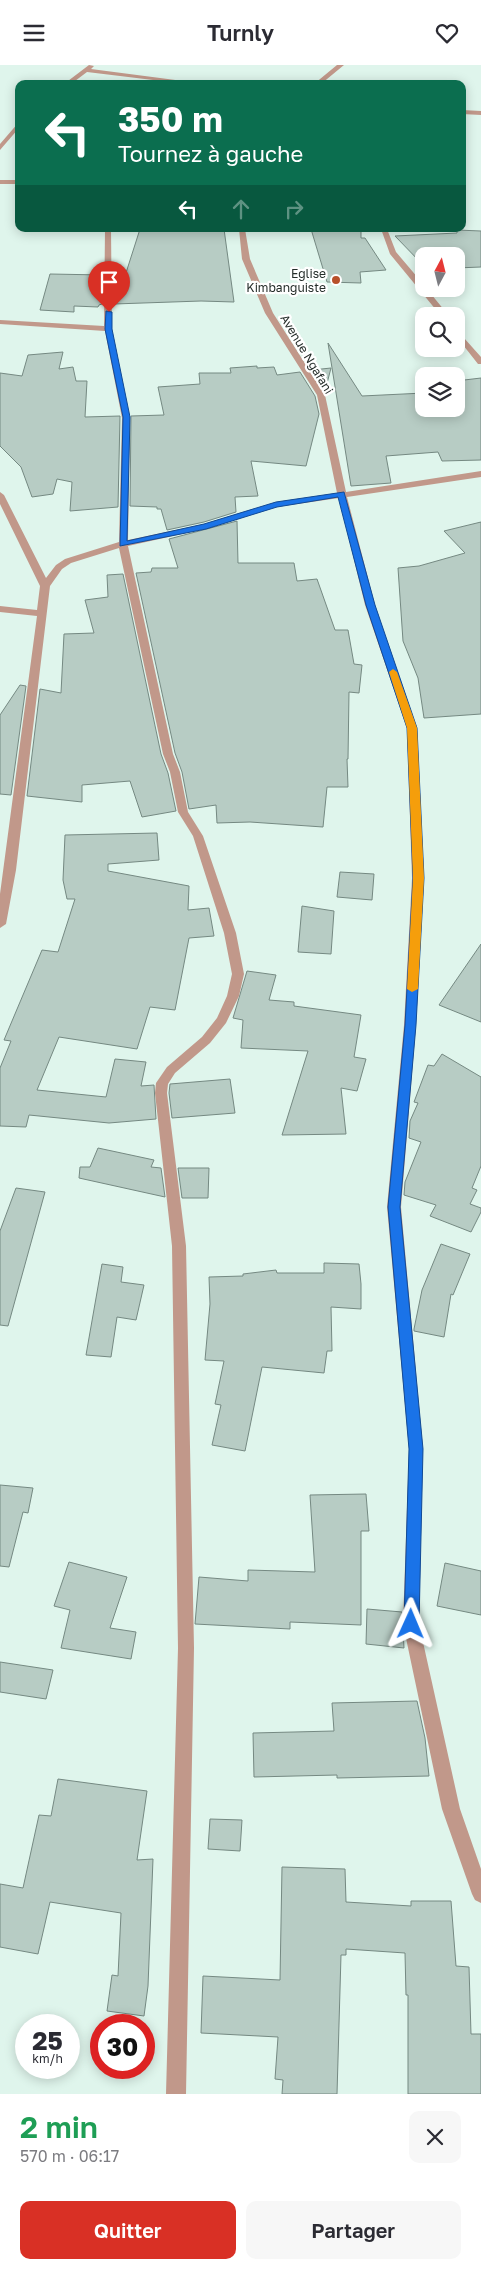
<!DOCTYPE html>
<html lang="fr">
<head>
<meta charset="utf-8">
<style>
	body { margin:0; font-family:"Golos Text",sans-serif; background:#f7f7f7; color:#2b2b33; height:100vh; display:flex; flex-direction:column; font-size:19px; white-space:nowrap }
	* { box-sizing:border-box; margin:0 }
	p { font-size:16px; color:#7c7c81 }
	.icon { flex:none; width:28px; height:28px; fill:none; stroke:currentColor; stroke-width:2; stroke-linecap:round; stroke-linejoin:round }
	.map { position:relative; height:2029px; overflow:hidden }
	.side { display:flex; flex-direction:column; background:#fff; flex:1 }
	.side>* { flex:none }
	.hud { position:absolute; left:15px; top:15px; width:451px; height:152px; border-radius:10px; box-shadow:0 2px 12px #0003; background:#0b6e4f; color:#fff; overflow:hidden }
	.needle { width:32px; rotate:7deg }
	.controls { position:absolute; left:415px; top:182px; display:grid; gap:10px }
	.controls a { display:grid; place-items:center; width:50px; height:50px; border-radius:10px; background:#fff; box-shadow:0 2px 12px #0003; font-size:25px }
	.speed { position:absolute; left:15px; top:1949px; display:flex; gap:10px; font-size:25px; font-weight:700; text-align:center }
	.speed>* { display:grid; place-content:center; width:65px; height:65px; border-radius:50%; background:#fff; box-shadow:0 2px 12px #0003; line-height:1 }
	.speed small { font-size:12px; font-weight:400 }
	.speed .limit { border:8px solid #d22; background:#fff; color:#111 }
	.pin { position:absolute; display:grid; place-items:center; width:42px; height:42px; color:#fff; margin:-51px -21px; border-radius:50% 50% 50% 0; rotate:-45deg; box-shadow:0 0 5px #0007 }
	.pin .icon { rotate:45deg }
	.me { position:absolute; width:55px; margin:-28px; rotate:1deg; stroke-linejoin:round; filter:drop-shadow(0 0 4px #0008) }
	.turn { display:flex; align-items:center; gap:18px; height:105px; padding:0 20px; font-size:22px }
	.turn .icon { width:65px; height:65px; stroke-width:2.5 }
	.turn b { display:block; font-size:35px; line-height:42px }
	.lanes { display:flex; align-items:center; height:48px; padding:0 20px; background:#0003; justify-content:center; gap:25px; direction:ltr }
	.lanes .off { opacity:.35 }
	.round { display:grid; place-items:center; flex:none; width:52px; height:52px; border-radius:10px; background:#f7f7f7 }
	.summary { display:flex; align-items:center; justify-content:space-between; height:85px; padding:0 20px }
	h1 { font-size:30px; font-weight:600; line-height:38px; color:#1e9e55 }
	.button { display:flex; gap:10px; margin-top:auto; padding:10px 20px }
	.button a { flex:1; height:58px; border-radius:10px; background:#d93025; color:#fff; font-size:20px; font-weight:600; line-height:58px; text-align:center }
	.button a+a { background:#f7f7f7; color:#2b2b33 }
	header { display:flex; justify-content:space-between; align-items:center; height:65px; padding:0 20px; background:#fff; font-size:22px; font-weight:600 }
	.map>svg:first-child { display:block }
	.building { fill:#b7ccc4; stroke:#758982 }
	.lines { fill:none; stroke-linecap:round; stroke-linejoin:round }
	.minor { fill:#c1988a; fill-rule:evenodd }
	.route { fill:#1a73e8; stroke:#114b97 }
	.slow { fill:#f59e0b }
	.poi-dot { fill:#b8502a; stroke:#fff; stroke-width:2 }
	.labels { text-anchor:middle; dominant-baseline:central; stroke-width:4.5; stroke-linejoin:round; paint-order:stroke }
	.far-poi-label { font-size:12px; fill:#252d2a; stroke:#fff; text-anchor:end }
	.far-street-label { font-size:12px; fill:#252d2a; stroke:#fff }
</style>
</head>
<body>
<header><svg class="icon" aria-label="menu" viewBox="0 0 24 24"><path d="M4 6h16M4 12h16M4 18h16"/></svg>Turnly<svg class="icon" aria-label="heart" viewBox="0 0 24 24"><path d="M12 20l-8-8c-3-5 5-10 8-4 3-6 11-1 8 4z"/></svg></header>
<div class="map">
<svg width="481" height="2029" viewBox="0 0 481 2029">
	<rect width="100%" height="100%" fill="#dff5ec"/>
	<path class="building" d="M140 164H224L234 237 201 236 114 239 113 211H125Z
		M311 164H361V173H365L386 205 360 207 361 218 327 217Z
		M457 165 481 166V202L456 203V191H424V201L395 171 457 168Z
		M50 209 103 210 102 239 99 240 98 242 74 241V247L40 245Z
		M328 278 362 331 424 328V344H456V316L481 313V395L442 396 438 387 386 391 391 418 351 421Z
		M63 287 59 304 73 302 76 316H87L85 352 120 351 118 442 70 446 72 417 57 414 53 429 32 432 21 402 0 381V308L22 311 28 290Z
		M257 301V303L274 302 277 310 300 307 315 331 319 349 306 401 251 396 258 431 235 432 236 447 204 457 167 465 161 444H157V442L130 441 131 351 164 350 158 322 200 319 199 308H231L230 303Z
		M331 303 325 326 312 305Z
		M237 456 238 498H294L297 516 317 514 335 565H348L354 599 362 600 359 628 349 627 348 694H347L348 722H327L323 762 250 757 217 758 216 740 189 744 182 707 175 688 136 508 151 507 152 503H178L169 474Z
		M481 457V649L424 653 418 613 403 576 398 503 419 501 465 488 444 466Z
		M123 509 161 689 168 708 176 746 142 752 130 716 82 720V737L27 731 40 624 61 628 64 569 94 568 85 535 108 532 107 510Z
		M20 620 26 621 11 730 0 729V650Z
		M157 768 159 795 108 799V806L189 821 188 845 209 843 214 871 189 873 175 945 150 942 137 984 59 972 37 1025 106 1032 115 994 146 997 141 1021 154 1020 156 1054 109 1058 29 1050 26 1062 0 1061V1003L11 976 4 975 42 885 58 887 75 834H67L63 815 65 770Z
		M340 807 374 809 372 835 337 832Z
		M302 841 334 846 331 889 298 887Z
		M481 879V957L439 940Z
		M247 906 276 910 269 935 294 937V941L361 950 354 992 366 994 357 1026 341 1023 346 1069 282 1070 308 986 241 983 243 955 233 953Z
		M442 989 481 1012V1101L472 1123 477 1125 470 1139 481 1143V1147L471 1167 430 1151 436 1140 404 1130 405 1117 421 1077 409 1073 410 1056 418 1038 414 1037 428 1000 434 1001Z
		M230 1014 235 1048 172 1053 169 1028 170 1019Z
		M98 1083 154 1095 151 1102 161 1103 165 1132 79 1113 80 1102H90Z
		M178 1103H209L208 1133H182Z
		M16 1123 45 1127 8 1261 0 1260V1166Z
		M441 1179 470 1189 453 1230 451 1229 444 1272 414 1266V1264L422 1225Z
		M324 1198 359 1199 361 1219V1244L331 1242 332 1286H327L324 1308 262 1302 245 1386 212 1380 221 1340 215 1339 224 1296 205 1295 210 1239 209 1212 243 1211V1209L276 1205 277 1208H324Z
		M102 1199 123 1202 121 1217 144 1220 136 1255 117 1252 111 1292 86 1290Z
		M0 1420 33 1423 28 1448 23 1447 9 1502 0 1501Z
		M366 1429 369 1466H361V1560L290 1557V1564L195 1559 199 1512 248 1516V1505L315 1507 310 1430Z
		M69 1497 127 1512 110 1563 136 1567 131 1594 61 1583 70 1545 54 1541Z
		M445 1498 481 1506V1550L437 1541Z
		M367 1544 402 1547 404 1583 366 1579Z
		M0 1597 53 1605 46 1634 0 1627Z
		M417 1636 425 1673 429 1711 337 1713V1710L254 1712 253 1668 334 1666 332 1638Z
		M58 1714 147 1726 137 1795 153 1794 148 1921 144 1951 107 1946 112 1910 118 1911 121 1848 50 1837 38 1889 0 1882V1819L23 1823 39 1750 51 1751Z
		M210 1754 242 1755 240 1786 208 1784Z
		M282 1802 345 1804 346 1837 411 1841V1836H451L456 1901 469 1902 471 1969H481V2029H408V1930H406L405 1888 346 1884V1890H341L337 2029H282L283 2015 275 2014 278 1972 201 1968 203 1911 280 1915Z"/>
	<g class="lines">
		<path class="minor" d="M89 0 94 1 91 4 206 19H186L87 7 71 19H64Z
			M337 0H344L321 19H314Z
			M462 45 481 46V50L462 49Z
			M19 57V63L0 85V79Z
			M0 115H19V119H0Z
			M105 164H111L112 264 130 353 128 475 204 459 276 437 337 428 317 330 265 248 242 194 239 164H245L250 194 273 248 325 330 346 427 481 406V412L347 432 375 540 417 663 424 813 416 960 401 1142 423 1384 419 1559 460 1744 481 1804V1838L475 1835 472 1829 442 1744 403 1559 409 1384 387 1142 404 960 412 813 407 663 365 540 339 433 277 442 209 463 128 481 173 689 180 707 188 747 203 771 236 868 244 909 239 931 226 958 210 978 175 1008 168 1019 167 1028 186 1181 194 1583 186 2029H166L178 1583 172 1181 155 1028 156 1018 167 1002 202 972 217 953 227 931 232 909 224 868 193 771 178 747 170 707 163 689 119 483 71 498 62 504 50 521 16 805 6 859 0 863V829L37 551 0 547V541L37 545 40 521 0 439V427L4 430 46 513 56 500 65 494 119 477 122 353 105 266 0 259V255L104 261Z
			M381 164H387L396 187 424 220V224H427L449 251H441L390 189Z
			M456 264 481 292V299H478L456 271Z"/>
	</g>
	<path class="route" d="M106 246 112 247V264L130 352 127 476 204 459 276 437 344 427 375 540 417 663 424 813 416 960 400 1142 423 1384 419 1559 417 1564 411 1566 406 1564 404 1559 409 1384 388 1142 405 960 413 813 407 663 366 540 338 432 277 442 206 464 120 481 123 352 105 264Z"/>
	<path class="slow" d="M393 604 397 607 417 663 424 813 418 924 412 927 407 924 413 813 407 663 389 607Z"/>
	<circle class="poi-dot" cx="336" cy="215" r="5"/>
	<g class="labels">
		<g class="far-poi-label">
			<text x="326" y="208">Eglise<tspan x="326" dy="14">Kimbanguiste</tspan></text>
		</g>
		<g class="far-street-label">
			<text transform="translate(307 289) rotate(59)">Avenue Ngafani</text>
		</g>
	</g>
</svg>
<div class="controls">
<a><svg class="needle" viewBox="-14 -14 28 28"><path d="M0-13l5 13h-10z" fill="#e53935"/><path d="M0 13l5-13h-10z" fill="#7c7c81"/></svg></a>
<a><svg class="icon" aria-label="search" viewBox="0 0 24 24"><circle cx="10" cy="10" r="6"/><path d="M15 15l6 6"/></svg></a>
<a><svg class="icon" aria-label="layers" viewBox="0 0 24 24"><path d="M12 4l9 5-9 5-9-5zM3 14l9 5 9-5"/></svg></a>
</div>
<div class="speed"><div>25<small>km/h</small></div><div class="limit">30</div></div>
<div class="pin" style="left:109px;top:247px;background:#d93025"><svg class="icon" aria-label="arrive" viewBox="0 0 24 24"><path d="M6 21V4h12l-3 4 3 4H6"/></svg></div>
<svg class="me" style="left:411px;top:1559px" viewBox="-20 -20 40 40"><path d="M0-17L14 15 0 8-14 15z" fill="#1a73e8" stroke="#fff" stroke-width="4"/></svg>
<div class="hud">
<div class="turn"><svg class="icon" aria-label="left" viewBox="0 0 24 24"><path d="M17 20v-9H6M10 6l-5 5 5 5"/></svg><div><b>350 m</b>Tournez à gauche</div></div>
<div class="lanes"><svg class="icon" aria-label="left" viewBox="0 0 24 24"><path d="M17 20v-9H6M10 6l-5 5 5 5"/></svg><svg class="icon off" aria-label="ahead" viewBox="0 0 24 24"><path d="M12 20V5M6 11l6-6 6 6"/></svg><svg class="icon off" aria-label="right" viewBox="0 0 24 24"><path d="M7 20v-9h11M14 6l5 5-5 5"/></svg></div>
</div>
</div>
<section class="side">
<div class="summary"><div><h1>2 min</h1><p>570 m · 06:17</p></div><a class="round"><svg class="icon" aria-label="close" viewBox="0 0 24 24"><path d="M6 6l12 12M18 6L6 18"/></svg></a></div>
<div class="button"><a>Quitter</a><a>Partager</a></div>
</section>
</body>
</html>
